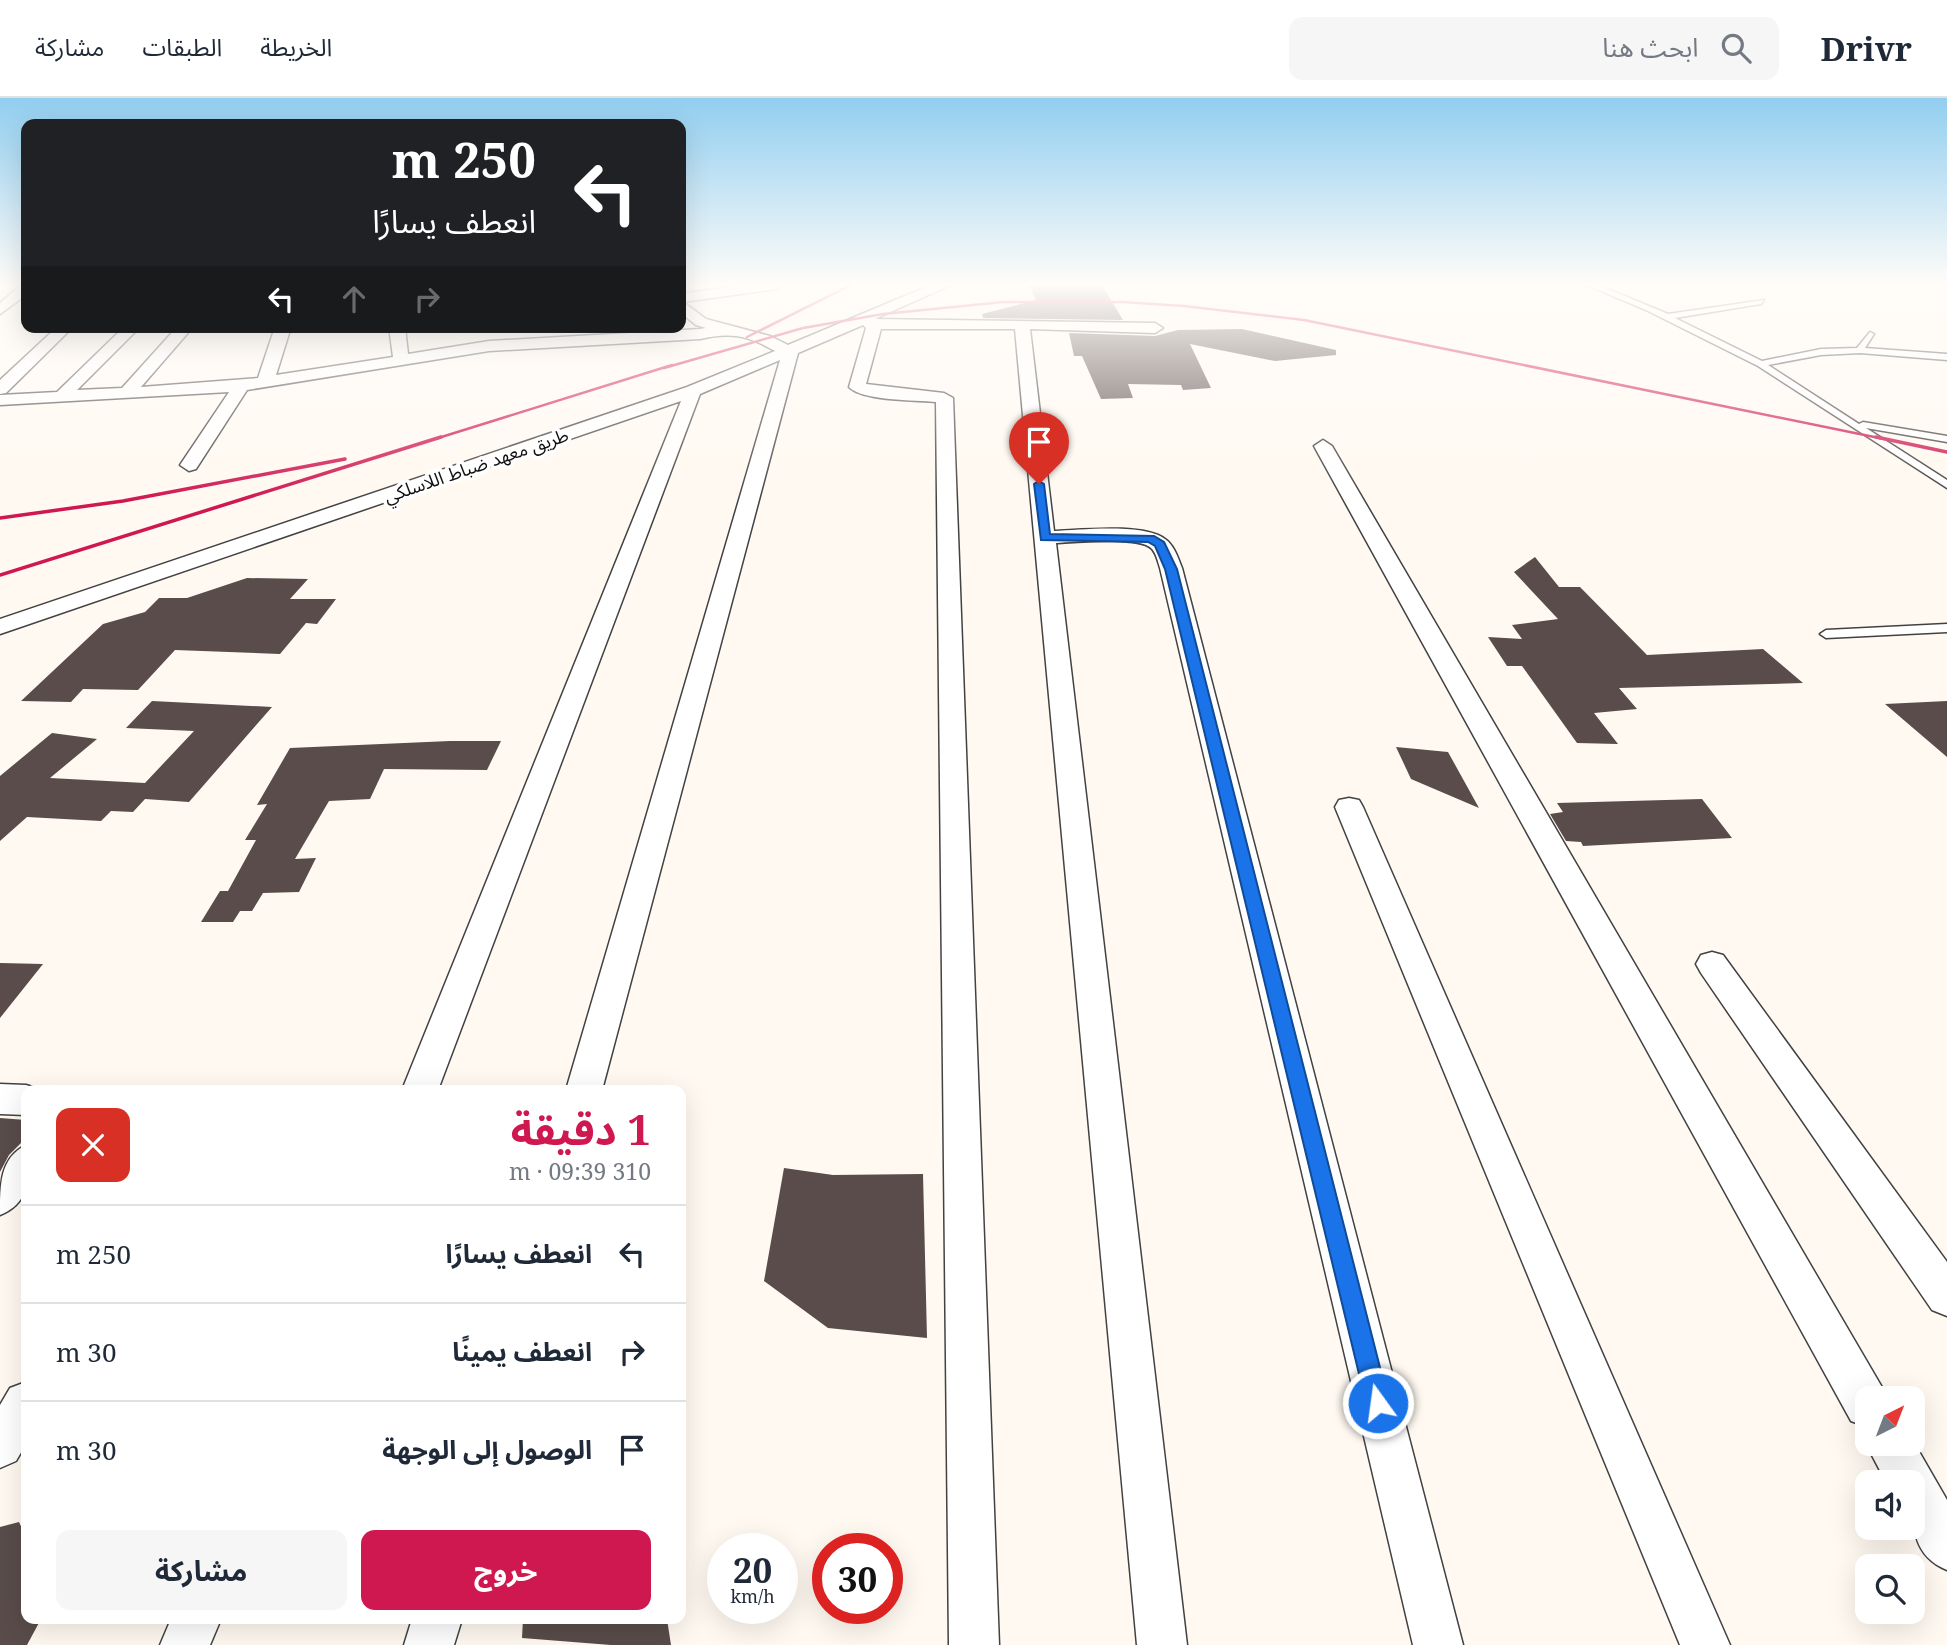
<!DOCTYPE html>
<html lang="ar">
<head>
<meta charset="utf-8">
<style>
	body { margin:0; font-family:"Noto Serif","Noto Sans Arabic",serif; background:#f6f6f7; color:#1f2937; direction:rtl; height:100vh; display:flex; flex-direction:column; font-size:26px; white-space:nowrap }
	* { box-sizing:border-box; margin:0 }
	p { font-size:23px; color:#747a83 }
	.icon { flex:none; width:38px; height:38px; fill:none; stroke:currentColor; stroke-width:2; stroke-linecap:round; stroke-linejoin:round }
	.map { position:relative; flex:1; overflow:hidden; direction:ltr }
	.side { position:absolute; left:21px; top:987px; width:665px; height:539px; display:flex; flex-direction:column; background:#fff; border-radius:14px; box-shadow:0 7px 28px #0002; direction:rtl }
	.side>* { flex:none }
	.guide { position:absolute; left:21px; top:21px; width:665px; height:214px; border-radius:14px; box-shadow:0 7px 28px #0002; direction:rtl; background:#202124; color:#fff; overflow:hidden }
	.needle { width:46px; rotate:42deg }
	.buttons { position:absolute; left:1855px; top:1288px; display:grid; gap:14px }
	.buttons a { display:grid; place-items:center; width:70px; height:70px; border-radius:14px; background:#fff; box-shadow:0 7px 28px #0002; font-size:35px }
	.speed { position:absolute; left:707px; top:1435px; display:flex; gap:14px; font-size:35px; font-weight:700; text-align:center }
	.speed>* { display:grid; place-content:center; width:91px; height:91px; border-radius:50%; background:#fff; box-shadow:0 7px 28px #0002; line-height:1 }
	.speed small { font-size:18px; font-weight:400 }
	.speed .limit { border:10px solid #d22; background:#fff; color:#111 }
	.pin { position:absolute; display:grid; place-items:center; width:60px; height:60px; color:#fff; margin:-72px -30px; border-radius:50% 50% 50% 0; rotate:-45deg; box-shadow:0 0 7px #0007 }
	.pin .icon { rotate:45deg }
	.me { position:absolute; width:77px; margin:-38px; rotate:346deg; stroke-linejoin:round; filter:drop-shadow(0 0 5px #0008) }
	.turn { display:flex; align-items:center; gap:24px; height:147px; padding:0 35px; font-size:32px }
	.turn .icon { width:91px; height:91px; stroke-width:2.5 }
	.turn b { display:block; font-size:49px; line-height:60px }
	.lanes { display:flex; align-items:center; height:66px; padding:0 35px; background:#0003; justify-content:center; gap:35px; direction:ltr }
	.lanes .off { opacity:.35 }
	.round { display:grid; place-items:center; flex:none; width:74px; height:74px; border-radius:14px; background:#f6f6f7 }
	.summary { display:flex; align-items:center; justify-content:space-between; height:119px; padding:0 35px }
	h1 { font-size:42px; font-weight:700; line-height:52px; color:#cf1750 }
	.action { display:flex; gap:14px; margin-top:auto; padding:14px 35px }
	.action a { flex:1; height:80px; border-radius:14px; background:#cf1750; color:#fff; font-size:28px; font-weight:700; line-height:80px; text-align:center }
	.action a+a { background:#f6f6f7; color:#1f2937 }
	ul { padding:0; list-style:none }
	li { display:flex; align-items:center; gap:21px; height:98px; padding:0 35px; border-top:2px solid #e0e1e3 }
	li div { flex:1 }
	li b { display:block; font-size:26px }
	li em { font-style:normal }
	header { display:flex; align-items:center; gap:42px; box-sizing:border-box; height:98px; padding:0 35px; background:#fff; border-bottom:2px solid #e0e1e3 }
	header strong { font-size:33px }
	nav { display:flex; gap:38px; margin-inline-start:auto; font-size:24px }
	.search { width:490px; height:63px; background:#f6f6f7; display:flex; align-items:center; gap:18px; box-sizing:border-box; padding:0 24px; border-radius:14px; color:#747a83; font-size:26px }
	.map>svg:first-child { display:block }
	.building { fill:#594c4a }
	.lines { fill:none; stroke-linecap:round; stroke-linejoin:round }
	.lane-casing { stroke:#424242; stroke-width:3 }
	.street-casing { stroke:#424242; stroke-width:3 }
	.lane { fill:#fff; fill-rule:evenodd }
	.street { fill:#fff; fill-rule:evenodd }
	.rail-far1 { stroke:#cf1750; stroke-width:2.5 }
	.rail { stroke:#cf1750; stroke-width:3.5 }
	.route { fill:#1a73e8; stroke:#114b97; stroke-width:2 }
	.labels { text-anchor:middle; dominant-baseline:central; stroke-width:7; stroke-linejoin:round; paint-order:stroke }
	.far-street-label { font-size:18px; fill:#0f0f0f; stroke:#fff }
</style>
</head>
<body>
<header>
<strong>Drivr</strong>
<div class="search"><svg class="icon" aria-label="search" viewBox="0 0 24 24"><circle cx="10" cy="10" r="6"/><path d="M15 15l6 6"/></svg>ابحث هنا</div>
<nav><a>الخريطة</a><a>الطبقات</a><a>مشاركة</a></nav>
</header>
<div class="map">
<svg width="1947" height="1547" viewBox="0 0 1947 1547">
	<rect width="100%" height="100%" fill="#fff9f1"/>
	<path class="building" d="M1029 187H1102L1123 222 983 220 982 216 1036 202Z
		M1242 231 1336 252V257L1275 263 1190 246 1211 290 1183 292 1181 287 1128 286 1133 300 1101 301 1082 258H1074L1069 235 1155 238 1178 232Z
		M1535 459 1559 489H1580L1647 557 1763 551 1803 585 1619 590 1637 611 1594 615 1618 646 1577 645 1522 568H1507L1488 539 1522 541 1512 527 1558 521 1514 474Z
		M247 480 308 481 290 501H336L317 526 306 525 280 556 175 552 138 592 83 591 71 604 21 603 103 526 145 514 159 500H187Z
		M152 603 272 609 189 704 145 701 133 714 111 713 101 723 27 719 0 743V678L52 635 97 641 50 680 145 685 194 633 126 630Z
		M1947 603V659L1885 606Z
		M450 643H501L487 672 384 671 370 701 329 703 295 761 316 760 299 794 263 795 252 813H240L233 824H201L220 793H228L256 742H245L267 706 257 707 290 650Z
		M1396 649 1448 654 1479 710 1411 681Z
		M1702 701 1732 740 1583 748 1581 744 1566 743 1550 716 1563 714 1557 705Z
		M0 865 43 866 0 920Z
		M0 1020 26 1022V1040L9 1057 0 1074Z
		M784 1070 833 1077 923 1076 927 1240 828 1230 764 1183Z
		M19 1424 26 1439V1521H41L27 1547H0V1429Z
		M523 1521H667L671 1547H611L522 1540Z"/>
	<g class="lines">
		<defs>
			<path id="lane" d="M1587 187H1598L1668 216 1764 202 1761 206 1675 220 1762 263 1821 251 1857 250 1870 234 1874 236 1865 250 1947 256V262L1860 255 1821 257 1768 267 1859 326 1863 324 1947 338V344L1866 330 1947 382V390L1758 268 1646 212Z
				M1947 526V534L1826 540 1820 536 1826 532Z"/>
			<path id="street" d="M21 187H26V197L0 216V205Z
				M744 187H784L777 191 683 204 706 221 770 238 788 247 931 187H951L875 221 1155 225 1163 230 1155 235 1030 231 1054 433C1081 432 1143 425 1165 441 1174 447 1178 460 1182 470L1463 1547H1413L1160 470C1158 464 1156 454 1151 450 1137 438 1075 444 1056 445L1187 1547H1137L1015 231H881L866 286 944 295 953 300 999 1547H949L936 304C915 302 862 303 849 289L866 230 863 227 798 255 602 992H566L780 262 700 296 438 992H402L681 303 0 536V521L687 289 775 253C747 237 730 234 700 241L489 253 247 292 196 371 189 373 180 367 229 294 0 307V297L57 294 124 229H140L77 292 122 290 177 229H193L141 289 258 280 275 229H291L276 277 393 259 389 229H405L408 256 489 243 700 231 706 230 696 227 681 215V196Z
				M57 229H73L6 295 0 296V282Z
				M1323 342 1332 348 1883 1291 1886 1300H1867V1329L1851 1323 1314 348Z
				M1349 700 1359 702 1363 709 1730 1547H1680L1335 709 1339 702Z
				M1712 854 1723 857 1947 1164V1218L1932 1212 1701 875 1696 866 1701 857Z
				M0 986 26 987 39 991 26 992V1017L0 1016Z
				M26 1047C27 1077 33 1104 0 1117 0 1086 0 1060 26 1047Z
				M26 1284V1346L16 1363 0 1370V1307L10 1290Z
				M1913 1343 1947 1402V1472C1908 1456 1913 1420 1913 1384H1886L1866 1346H1913Z
				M171 1521H221L210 1547H160Z
				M412 1521H462L454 1547H404Z"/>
		</defs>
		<use href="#lane" class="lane-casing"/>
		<use href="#street" class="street-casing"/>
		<use href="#lane" class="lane"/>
		<use href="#street" class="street"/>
		<path class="rail-far1" d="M747 239 851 187
			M664 270 803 230 883 216 1003 204H1123L1184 208 1304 222 1884 341
			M435 341 672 267"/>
		<path class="rail" d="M1876 339 1947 354
			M0 420 123 403 345 361
			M0 477 441 339"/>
	</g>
	<linearGradient id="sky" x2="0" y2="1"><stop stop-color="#91cef0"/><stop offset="0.46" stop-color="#fffcf9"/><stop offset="1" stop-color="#fffcf9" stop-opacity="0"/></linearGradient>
	<rect width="1947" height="404" fill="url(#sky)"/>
	<path class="route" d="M1039 383 1044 386 1050 436 1154 438 1164 444 1177 471 1389 1305 1386 1313 1378 1317 1369 1313 1366 1305 1165 471 1155 448 1148 444 1041 442 1034 386Z"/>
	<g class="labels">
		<g class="far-street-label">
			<text transform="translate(476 367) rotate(-19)">طريق معهد ضباط اللاسلكي</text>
		</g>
	</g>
</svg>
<div class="buttons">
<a><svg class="needle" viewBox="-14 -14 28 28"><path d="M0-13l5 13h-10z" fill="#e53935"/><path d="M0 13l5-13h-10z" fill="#747a83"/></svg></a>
<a><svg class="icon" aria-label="sound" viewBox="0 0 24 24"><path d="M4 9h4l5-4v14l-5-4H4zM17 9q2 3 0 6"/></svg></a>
<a><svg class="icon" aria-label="search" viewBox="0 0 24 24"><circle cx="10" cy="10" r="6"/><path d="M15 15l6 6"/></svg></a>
</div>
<div class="speed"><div>20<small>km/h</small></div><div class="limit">30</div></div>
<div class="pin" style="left:1039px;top:386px;background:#d93025"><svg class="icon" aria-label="arrive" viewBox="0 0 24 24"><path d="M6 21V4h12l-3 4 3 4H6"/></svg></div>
<svg class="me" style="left:1378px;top:1305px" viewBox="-20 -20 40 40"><circle r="17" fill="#1a73e8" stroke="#fff" stroke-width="3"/><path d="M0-11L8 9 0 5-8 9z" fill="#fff"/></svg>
<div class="guide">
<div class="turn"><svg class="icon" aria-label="left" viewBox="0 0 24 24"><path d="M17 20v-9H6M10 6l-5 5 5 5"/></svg><div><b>250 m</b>انعطف يسارًا</div></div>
<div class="lanes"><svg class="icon" aria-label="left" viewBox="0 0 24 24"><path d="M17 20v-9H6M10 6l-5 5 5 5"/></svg><svg class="icon off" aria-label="ahead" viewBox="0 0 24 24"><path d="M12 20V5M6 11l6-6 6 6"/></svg><svg class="icon off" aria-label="right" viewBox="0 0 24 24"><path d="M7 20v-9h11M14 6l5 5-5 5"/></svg></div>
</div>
<section class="side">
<div class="summary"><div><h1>1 دقيقة</h1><p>310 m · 09:39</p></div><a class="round" style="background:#d93025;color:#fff"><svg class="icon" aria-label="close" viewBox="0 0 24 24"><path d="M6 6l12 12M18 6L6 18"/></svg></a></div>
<ul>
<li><svg class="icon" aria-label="left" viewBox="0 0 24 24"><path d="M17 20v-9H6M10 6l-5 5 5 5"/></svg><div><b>انعطف يسارًا</b></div><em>250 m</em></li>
<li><svg class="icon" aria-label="right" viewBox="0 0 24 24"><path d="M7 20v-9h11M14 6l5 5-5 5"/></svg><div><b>انعطف يمينًا</b></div><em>30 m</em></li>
<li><svg class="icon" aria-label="arrive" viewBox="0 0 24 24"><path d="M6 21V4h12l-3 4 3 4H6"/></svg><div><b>الوصول إلى الوجهة</b></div><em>30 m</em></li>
</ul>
<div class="action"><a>خروج</a><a>مشاركة</a></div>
</section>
</div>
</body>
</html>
